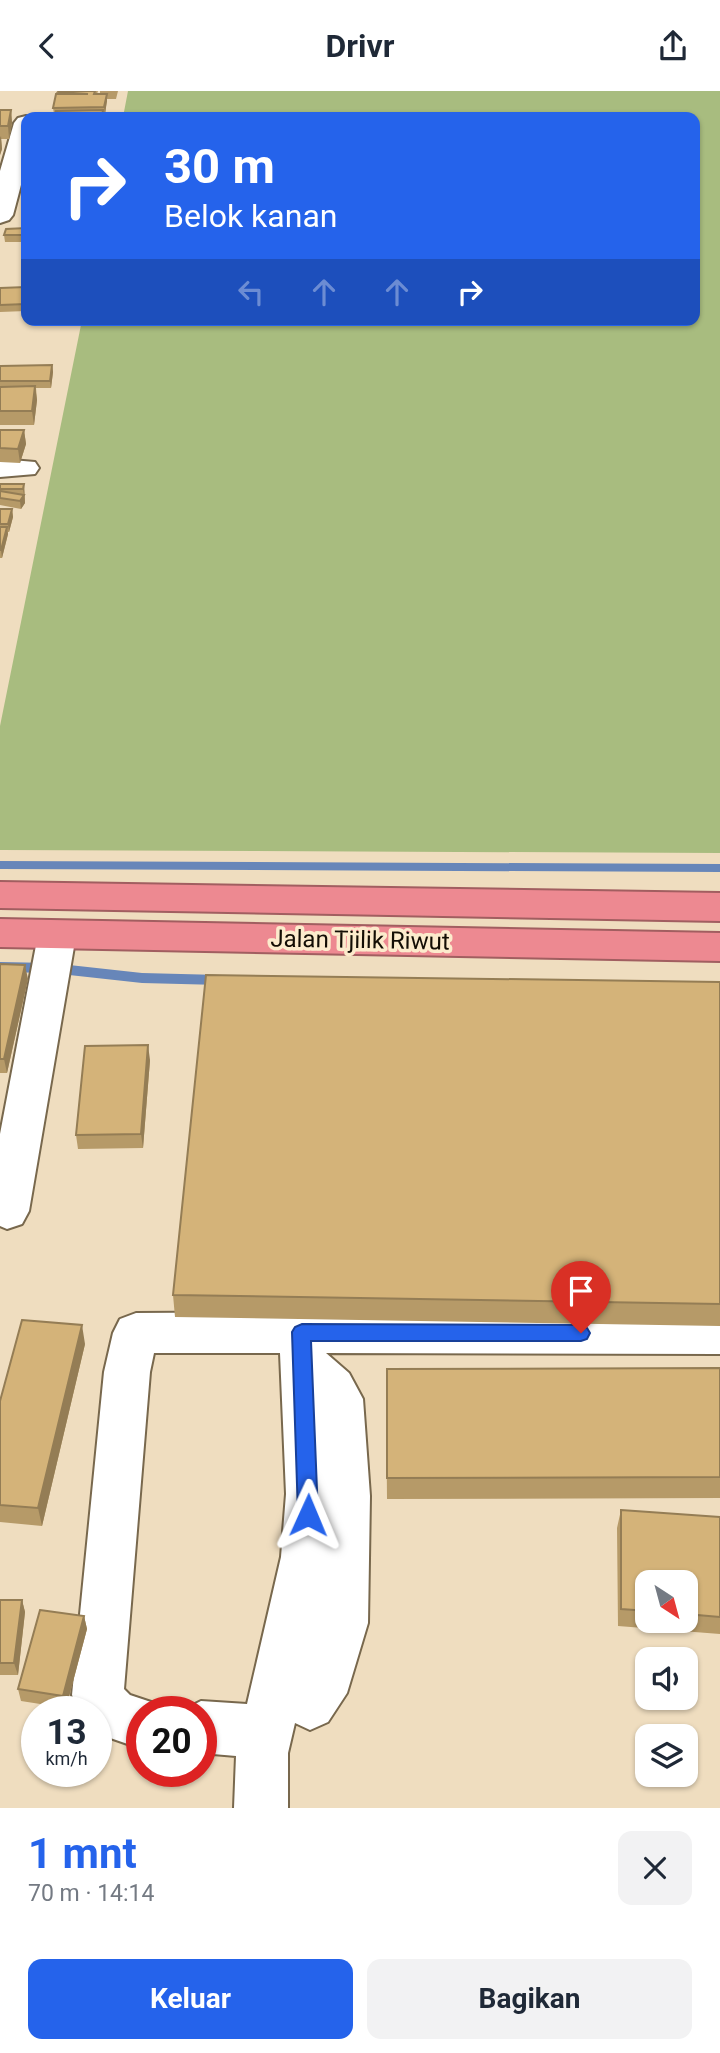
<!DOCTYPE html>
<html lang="id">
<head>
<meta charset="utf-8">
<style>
	body { margin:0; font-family:Roboto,sans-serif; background:#f2f2f3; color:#1f2937; height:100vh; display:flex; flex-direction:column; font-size:26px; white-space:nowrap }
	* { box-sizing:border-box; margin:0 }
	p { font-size:23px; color:#747a83 }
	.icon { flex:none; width:38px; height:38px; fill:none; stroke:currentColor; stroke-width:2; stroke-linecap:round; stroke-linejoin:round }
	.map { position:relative; height:1717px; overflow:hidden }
	.details { display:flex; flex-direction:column; background:#fff; flex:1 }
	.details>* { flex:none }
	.hud { position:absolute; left:21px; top:21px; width:679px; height:214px; border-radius:14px; box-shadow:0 2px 5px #0004; background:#2563eb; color:#fff; overflow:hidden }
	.needle { width:46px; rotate:144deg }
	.tools { position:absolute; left:635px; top:1479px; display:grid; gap:14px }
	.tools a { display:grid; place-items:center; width:63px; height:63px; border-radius:14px; background:#fff; box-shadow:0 2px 5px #0004; font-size:35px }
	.speed { position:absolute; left:21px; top:1605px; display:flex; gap:14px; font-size:35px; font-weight:700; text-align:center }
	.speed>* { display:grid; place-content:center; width:91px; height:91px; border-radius:50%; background:#fff; box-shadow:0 2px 5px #0004; line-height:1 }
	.speed small { font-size:18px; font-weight:400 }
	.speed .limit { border:10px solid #d22; background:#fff; color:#111 }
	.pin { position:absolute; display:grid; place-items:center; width:60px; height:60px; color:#fff; margin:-72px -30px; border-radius:50% 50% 50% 0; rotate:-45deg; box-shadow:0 0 7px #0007 }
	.pin .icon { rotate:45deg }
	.me { position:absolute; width:77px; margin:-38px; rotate:1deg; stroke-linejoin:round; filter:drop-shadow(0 0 5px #0008) }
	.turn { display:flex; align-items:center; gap:24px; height:147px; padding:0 28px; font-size:32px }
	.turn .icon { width:91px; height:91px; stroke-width:2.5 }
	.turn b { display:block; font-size:49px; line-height:60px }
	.lanes { display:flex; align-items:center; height:66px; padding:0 28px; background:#0003; justify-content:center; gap:35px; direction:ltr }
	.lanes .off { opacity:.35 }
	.round { display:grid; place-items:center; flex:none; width:74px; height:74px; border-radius:14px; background:#f2f2f3 }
	.overview { display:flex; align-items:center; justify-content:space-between; height:119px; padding:0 28px }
	h1 { font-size:42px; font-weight:700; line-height:52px; color:#2563eb }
	.cta { display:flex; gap:14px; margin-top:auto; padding:14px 28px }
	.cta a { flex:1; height:80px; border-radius:14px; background:#2563eb; color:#fff; font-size:28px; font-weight:700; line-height:80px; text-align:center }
	.cta a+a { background:#f2f2f3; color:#1f2937 }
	header { display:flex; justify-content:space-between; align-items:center; height:91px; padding:0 28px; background:#fff; font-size:32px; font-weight:700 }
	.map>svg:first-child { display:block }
	.forest { fill:#a8bc7f }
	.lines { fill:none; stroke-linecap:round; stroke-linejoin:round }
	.stream { fill:#6786b9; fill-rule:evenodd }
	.minor-casing { stroke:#78684d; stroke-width:4 }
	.highway-casing { stroke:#a15e60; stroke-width:4 }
	.minor { fill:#fff; fill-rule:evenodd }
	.highway { fill:#ed8991; fill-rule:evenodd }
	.wall { fill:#b69a68; fill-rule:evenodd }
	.shaded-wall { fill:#947d55 }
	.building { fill:#d4b379; stroke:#947d55; stroke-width:2 }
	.route { fill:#2563eb; stroke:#184099; stroke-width:2 }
	.labels { text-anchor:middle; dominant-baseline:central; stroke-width:7; stroke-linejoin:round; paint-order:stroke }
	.street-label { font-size:24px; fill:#130d04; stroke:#fcebcc }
</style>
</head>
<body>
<header><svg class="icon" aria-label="back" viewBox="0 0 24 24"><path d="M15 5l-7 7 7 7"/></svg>Drivr<svg class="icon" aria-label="share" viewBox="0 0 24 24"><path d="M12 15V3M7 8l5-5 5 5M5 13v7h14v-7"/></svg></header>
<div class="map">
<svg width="720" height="1717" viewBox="0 0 720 1717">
	<rect width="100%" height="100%" fill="#efddbf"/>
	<path class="forest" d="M128 0H720V762L0 759V635L82 229H695V26H123Z"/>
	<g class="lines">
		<path class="stream" d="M0 770 720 773V781L0 778Z
			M0 871 51 872 142 882 220 884 224 886 226 889 224 892 220 894 142 892 51 882 0 881Z"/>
		<defs>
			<path id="minor" d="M26 25 32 26H26V75L13 124 9 129 0 132V80L14 32 18 27Z
				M0 368 35 371 39 377 35 383 0 386Z
				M57 830 71 834 76 844 29 1120 22 1133 7 1138 0 1135V1043L38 844 43 834Z
				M302 1221 720 1223V1263L326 1262 349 1282 363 1308 370 1405 368 1532 347 1602 328 1631 310 1639 295 1632 288 1662V1717H234L236 1665 201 1662V1620H181L201 1610 247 1613 281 1466 286 1403 280 1262H154L150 1281 124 1598 130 1604 160 1614 163 1620H142V1658L96 1642V1620H79L72 1604 104 1281 113 1242 120 1228 136 1222Z"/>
			<path id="highway" d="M0 791 720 802V830L0 817Z
				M0 828 720 842V870L0 856Z"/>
		</defs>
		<use href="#minor" class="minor-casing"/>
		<use href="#highway" class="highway-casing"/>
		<use href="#minor" class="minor"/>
		<use href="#highway" class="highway"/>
	</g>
	<path class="wall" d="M59 0H98L97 3H100V0H118L116 8H107L105 23H54L53 17 58 3Z
		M0 19H11L12 32 9 48H1L2 58 0 64Z
		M26 110V128H24L23 121Z
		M26 137V151H5L4 144Z
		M26 196V220L0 221V197Z
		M52 274 53 281 51 297H36L37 309 34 334H0V275Z
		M0 339H24L26 353 20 372 0 371Z
		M0 393H24L25 412 21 418 0 414Z
		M0 418H12L13 426 9 441H8V443L2 467H0Z
		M0 873 28 888 7 982H0Z
		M720 891V1235L175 1226 173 1204Z
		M150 969 143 1057 78 1058 76 1044Z
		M85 1253 42 1435 0 1431V1310Z
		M720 1277V1407L387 1408 386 1299Z
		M621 1419 720 1426V1543L618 1535 617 1437ZM648 1491H686V1530H648Z
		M0 1509H22L25 1521 18 1584H0Z
		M84 1525 87 1538 66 1617 21 1610 18 1598Z"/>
	<path class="shaded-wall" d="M107 3V10L105 23 104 16Z
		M11 19 12 32 9 48 8 35Z
		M1 45 2 58 0 64V47Z
		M52 274 53 281 51 297 50 290Z
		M35 295 37 309 34 334 32 320Z
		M24 339 26 353 20 372 18 358Z
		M24 393 25 412 21 418 20 410 24 405 23 398Z
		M12 418 13 426 9 441 8 433Z
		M7 436 8 443 2 467 1 459Z
		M25 874 28 888 7 982 4 968Z
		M148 954 150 969 143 1057 141 1043Z
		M82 1234 85 1253 42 1435 38 1417Z
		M22 1509 25 1521 18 1584 14 1572Z
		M84 1525 87 1538 66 1617 63 1605Z"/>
	<path class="building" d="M59 0H95L94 3H107L104 16 53 17 56 3H88L58 1Z
		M0 19H11L8 35H0Z
		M103 19 102 26H55L56 20Z
		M25 110H26V121H23Z
		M26 137V144H4L6 138Z
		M26 196V213L0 214V197Z
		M52 274 50 290H0V275Z
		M35 295 32 320H0V296Z
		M0 339H24L18 358 0 357Z
		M0 393H24L23 398H0Z
		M0 400 24 404 20 410 0 407Z
		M0 418H12L8 433H0Z
		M0 436H7L1 459H0Z
		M0 873 25 874 4 968H0Z
		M206 884 720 891V1213L173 1204Z
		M148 954 141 1043 76 1044 85 955Z
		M22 1229 82 1234 38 1417 0 1414V1310Z
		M720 1277V1386L387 1387V1278Z
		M621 1419 720 1426V1526L686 1523V1491H648V1520L621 1518Z
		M0 1509H22L14 1572H0Z
		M40 1519 84 1525 63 1605 18 1598Z"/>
	<path class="route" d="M302 1233 581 1234 587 1237 590 1242 587 1248 581 1250H311L318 1424 315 1431 308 1433 301 1431 298 1424 292 1241 295 1236Z"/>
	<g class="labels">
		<g class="street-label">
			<text transform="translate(360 849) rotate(1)">Jalan Tjilik Riwut</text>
		</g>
	</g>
</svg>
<div class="tools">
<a><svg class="needle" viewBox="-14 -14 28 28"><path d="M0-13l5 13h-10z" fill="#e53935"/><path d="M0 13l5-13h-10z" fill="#747a83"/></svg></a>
<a><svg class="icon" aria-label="sound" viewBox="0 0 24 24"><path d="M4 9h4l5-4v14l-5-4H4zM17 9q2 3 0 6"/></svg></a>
<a><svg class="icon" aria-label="layers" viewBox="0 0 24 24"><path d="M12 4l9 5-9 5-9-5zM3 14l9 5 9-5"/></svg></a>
</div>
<div class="speed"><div>13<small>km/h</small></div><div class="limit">20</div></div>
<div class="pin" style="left:581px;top:1242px;background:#d93025"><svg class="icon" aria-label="arrive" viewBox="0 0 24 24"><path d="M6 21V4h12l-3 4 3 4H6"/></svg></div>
<svg class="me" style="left:308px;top:1424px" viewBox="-20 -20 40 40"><path d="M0-17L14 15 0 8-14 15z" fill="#2563eb" stroke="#fff" stroke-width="4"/></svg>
<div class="hud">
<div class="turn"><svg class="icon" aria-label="right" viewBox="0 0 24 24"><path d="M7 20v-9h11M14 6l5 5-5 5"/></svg><div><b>30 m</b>Belok kanan</div></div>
<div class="lanes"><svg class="icon off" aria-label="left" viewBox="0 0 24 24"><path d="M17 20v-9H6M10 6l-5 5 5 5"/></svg><svg class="icon off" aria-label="ahead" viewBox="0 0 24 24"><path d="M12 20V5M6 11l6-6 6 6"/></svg><svg class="icon off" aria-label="ahead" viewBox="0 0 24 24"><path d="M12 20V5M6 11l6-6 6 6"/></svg><svg class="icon" aria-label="right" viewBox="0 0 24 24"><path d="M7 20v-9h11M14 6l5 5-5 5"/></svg></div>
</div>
</div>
<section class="details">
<div class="overview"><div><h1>1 mnt</h1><p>70 m · 14:14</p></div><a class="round"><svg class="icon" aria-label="close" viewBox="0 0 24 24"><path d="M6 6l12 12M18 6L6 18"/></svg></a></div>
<div class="cta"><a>Keluar</a><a>Bagikan</a></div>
</section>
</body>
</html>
